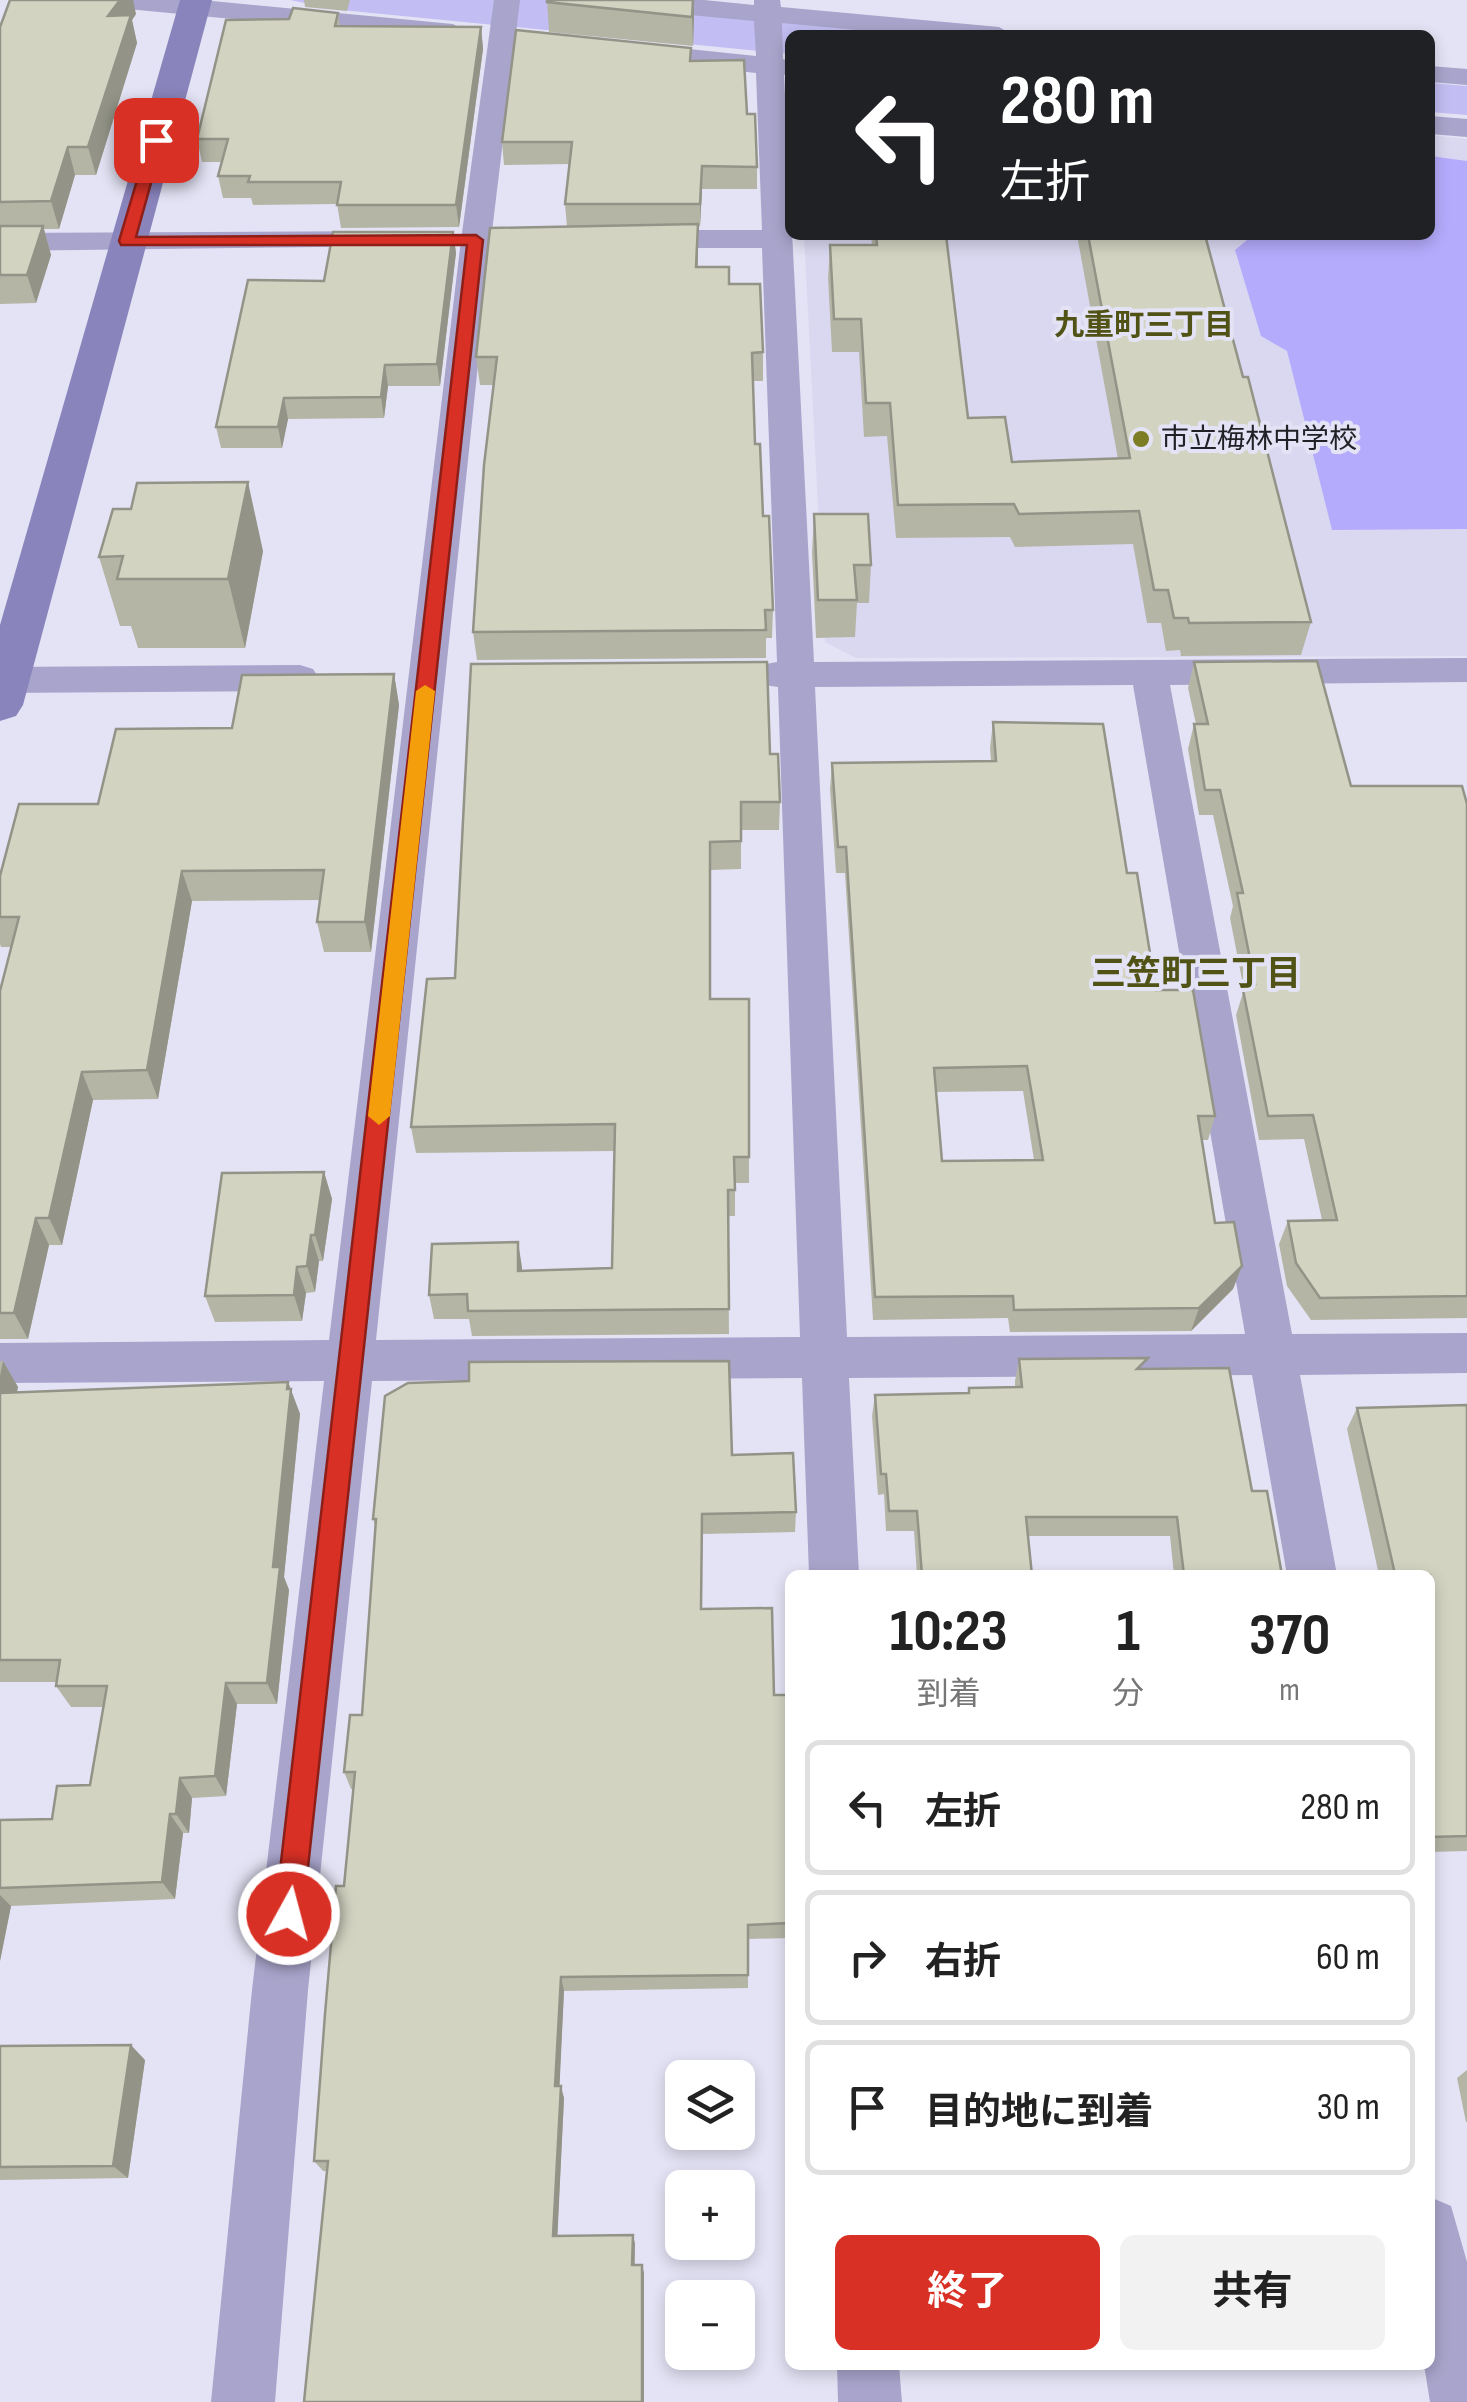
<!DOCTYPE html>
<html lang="ja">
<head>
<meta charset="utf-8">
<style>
	body { margin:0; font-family:"Sofia Sans Condensed","Noto Sans JP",sans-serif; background:#f2f2f2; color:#222; height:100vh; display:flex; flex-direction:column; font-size:38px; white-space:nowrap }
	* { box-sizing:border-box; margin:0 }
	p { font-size:32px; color:#767676 }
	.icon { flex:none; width:55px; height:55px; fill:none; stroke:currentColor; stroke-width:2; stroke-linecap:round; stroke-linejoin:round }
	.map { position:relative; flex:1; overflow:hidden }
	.side { position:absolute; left:785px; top:1570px; width:650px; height:800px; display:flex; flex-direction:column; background:#fff; border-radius:15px; box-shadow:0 5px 15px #0003 }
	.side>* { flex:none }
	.guide { position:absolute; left:785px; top:30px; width:650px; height:210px; border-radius:15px; box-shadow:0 5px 15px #0003; background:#202124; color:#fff; overflow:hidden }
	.fabs { position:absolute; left:665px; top:2060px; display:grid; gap:20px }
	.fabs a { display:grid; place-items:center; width:90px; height:90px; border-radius:15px; background:#fff; box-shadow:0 5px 15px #0003; font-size:50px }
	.pin { position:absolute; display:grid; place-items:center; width:85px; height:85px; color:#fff; margin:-42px; border-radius:20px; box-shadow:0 5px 15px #0006 }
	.me { position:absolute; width:110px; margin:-55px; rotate:7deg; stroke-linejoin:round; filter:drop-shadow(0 0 8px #0008) }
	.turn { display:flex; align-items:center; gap:35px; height:210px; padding:0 50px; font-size:45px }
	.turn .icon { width:130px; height:130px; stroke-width:2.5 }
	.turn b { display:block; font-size:70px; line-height:85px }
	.eta { display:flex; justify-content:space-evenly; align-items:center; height:170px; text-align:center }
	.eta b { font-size:60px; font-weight:700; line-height:70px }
	.primary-button { display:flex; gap:20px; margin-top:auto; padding:20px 50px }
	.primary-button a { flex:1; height:115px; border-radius:15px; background:#d93025; color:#fff; font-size:40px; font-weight:700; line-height:115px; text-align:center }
	.primary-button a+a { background:#f2f2f2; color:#222 }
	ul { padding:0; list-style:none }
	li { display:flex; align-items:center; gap:30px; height:135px; margin:0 20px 15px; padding:0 30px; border:5px solid #e0e0e0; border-radius:15px }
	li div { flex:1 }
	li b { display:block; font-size:38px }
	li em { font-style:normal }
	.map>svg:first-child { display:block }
	.built { fill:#dad8f1 }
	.green { fill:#b5abfc }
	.water { fill:#c2bdf2 }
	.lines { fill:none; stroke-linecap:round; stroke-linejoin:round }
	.street { fill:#a8a4cb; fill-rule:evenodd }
	.secondary { fill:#8a84bc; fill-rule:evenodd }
	.wall { fill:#b5b5a6; fill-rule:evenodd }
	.shaded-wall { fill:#939487 }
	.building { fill:#d2d3c1; stroke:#939487; stroke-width:2.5; fill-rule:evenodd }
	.route { fill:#d93025; stroke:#8d1f18; stroke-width:2.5 }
	.slow { fill:#f59e0b }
	.poi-dot { fill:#7c7d25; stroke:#e4e3f5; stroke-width:4 }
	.labels { text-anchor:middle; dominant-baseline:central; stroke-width:8; stroke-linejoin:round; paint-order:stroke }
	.far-poi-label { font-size:28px; fill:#202026; stroke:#e4e3f5; text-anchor:start }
	.far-neighbourhood-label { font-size:30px; font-weight:bold; fill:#515216; stroke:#e4e3f5 }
	.neighbourhood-label { font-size:35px; font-weight:bold; fill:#515216; stroke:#e4e3f5 }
</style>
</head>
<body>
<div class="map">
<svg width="1467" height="2402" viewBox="0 0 1467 2402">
	<rect width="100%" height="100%" fill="#e4e3f5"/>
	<path class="built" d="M1430 135 1467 139V656L856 658 825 642 804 235H1430Z"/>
	<path class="green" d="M1430 156 1467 161V529L1332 530 1287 351 1261 336 1235 250 1253 235H1430Z"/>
	<path class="water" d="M290 0H544L918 35H790V54L341 10Z
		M1430 83 1467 86V115L1430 112Z"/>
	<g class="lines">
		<path class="street" d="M104 0H202L453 24 467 32 453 40 117 8Z
			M494 0H520L491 240 376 1340 800 1337 778 687 756 684 750 675 756 666 777 662 762 248H637L626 245 622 239 626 233 637 230H762L756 73 631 59 617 51 631 43 756 56 754 21 615 8 602 0H704L754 5V0H780L781 7 999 27 1013 35H910L782 23 783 59 790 61V73L784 75 814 662 1467 658V682L1170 685 1292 1334 1467 1333V1373L1300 1375 1337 1575H1287L1252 1375 849 1378 859 1575H809L802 1378 372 1381 308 1990 275 2402H211L252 1990 324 1381 0 1383V1343L329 1340 461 240ZM1133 685 1245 1334 847 1337 815 687Z
			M1430 66 1467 69V85L1430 82Z
			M1430 116 1467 119V137L1430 134Z
			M393 231 404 234 408 240 404 246 0 251V233Z
			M300 665 313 669 319 678 313 687 300 691 0 693V667Z
			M1430 2197 1451 2206 1467 2262V2402H1430L1424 2365H1430Z
			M837 2365H899L902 2402H838Z"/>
		<path class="secondary" d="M180 0H212L23 705 16 716 0 721V625Z"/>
	</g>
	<path class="wall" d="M304 0H350L347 11 305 7Z
		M547 0H694L693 46 549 32Z
		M338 13 340 26 481 27 483 49 459 227 341 228 337 204 253 205 251 198H223L218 176 222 162H202L197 139 289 19Z
		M136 14 132 20 137 43 96 175H75L59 229H44L51 255 36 303 0 304V27Z
		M691 61 747 114 757 167V189H702L700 226H698V267L729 284 763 352V381H753L755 444 773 610 772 638H766V658L477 660 473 632 493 385H480L476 357 567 227 565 204 569 164 504 165 502 142Z
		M453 232 456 253 440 386H388L384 418 288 419 282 448H221L216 427Z
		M871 235H946L968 418 1012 462 1118 459 1077 235H1205L1243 377 1311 622 1301 655 1181 656 1180 650 1166 651 1161 623H1147L1133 544 1015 547 1010 537 896 538 887 436 864 437 859 352H832L828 278 830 245H872Z
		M814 514 871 565 869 603H857L855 637 816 638 812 552Z
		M263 551 245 648H138L131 626H120L99 557Z
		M1194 662 1351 786 1467 804V1318L1311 1320 1287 1286 1279 1244 1288 1221 1322 1220 1304 1139 1259 1140 1236 1015 1244 990 1230 918 1233 906 1213 815H1199L1188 749 1194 724H1196L1188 688Z
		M394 674 399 705 371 952H324L317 922 320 900 192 901 158 1099 93 1100 62 1245H49L28 1339H0V991L11 947H1L0 944V876L98 804 232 728Z
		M993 722 1127 873 1156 990 1215 1116 1208 1140H1202L1215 1223 1242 1266 1233 1289 1191 1331 1010 1332 1008 1318 873 1320 845 873H836L830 789 832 763 991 761 990 748ZM1023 1091 1034 1160 942 1161 936 1092Z
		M770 754 780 802 779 830H741V869L711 870 710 999H749V1183H735V1216H728L729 1334 472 1336 469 1319H434L429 1295 522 1267V1271L612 1268 615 1151 416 1153 411 1127 455 978Z
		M324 1172 332 1199 323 1261H319L315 1292 306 1293 302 1321 215 1322 205 1296Z
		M1019 1359 1144 1369 1252 1491 1282 1575H1174L1170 1536H1028L1032 1575H917L914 1531H886L884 1494 878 1495 872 1416 875 1395 968 1393 969 1388H1015V1381Z
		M0 1361H3L18 1387 17 1392 288 1382 300 1414 284 1577 289 1590 277 1704H237L226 1796 192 1798 189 1833H183L175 1899 11 1906 0 1961V1820L52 1819 90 1785 103 1707H71L56 1686 57 1682H0Z
		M1467 1405V1851L1430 1852V1575H1379L1347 1429 1357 1408Z
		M732 1455 796 1512 795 1532 702 1534V1609L774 1695H790V1938L748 1939V1988L564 1991 559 2086 564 2098 557 2236 633 2235 635 2244V2265L644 2273 327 2171H323L314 2161 354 1789H351L344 1772 362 1715 376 1528 373 1519Z
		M0 2046 145 2060 128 2178 0 2180Z
		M1467 2070V2122H1466L1457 2078Z"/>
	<path class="shaded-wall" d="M120 0H133L136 14 132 20 137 43 96 175 88 147 108 16Z
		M694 0V19L693 46 692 17Z
		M481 27 483 49 459 227 456 205Z
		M68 147 75 175 59 229 51 201Z
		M702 166V189L700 226V204Z
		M698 224V252L696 296V267Z
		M43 226 51 255 36 303 27 275Z
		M453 232 456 253 440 386 437 364Z
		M385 365 388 386 384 418 381 397Z
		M284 398 288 419 282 448 278 427Z
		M248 482 263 551 245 648 228 579Z
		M394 674 399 705 371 952 365 922Z
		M182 871 192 901 158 1099 147 1070Z
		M82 1072 93 1100 62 1245 49 1218Z
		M324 1172 332 1199 323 1261 315 1235Z
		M36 1218 49 1245 28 1339 14 1313Z
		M311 1235 319 1261 315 1292 307 1266Z
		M518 1242 522 1267V1296L518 1271Z
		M1242 1266 1233 1289 1191 1331 1199 1308Z
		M297 1267 306 1293 302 1321 294 1295Z
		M3 1361 18 1387 11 1418 0 1399V1376Z
		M288 1382 300 1414 284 1577 289 1590 277 1704 267 1683 273 1567Z
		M226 1683 237 1704 226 1796 215 1776Z
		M180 1778 192 1798 189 1833 176 1814Z
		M170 1814 183 1833 175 1899 162 1882Z
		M0 1895 11 1906 0 1961Z
		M561 1977 564 1991 559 2098 555 2086Z
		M131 2045 145 2060 128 2178 113 2166Z
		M561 2086 564 2098 557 2245 553 2236Z
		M633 2235 635 2244 634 2274 632 2265Z
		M642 2265 644 2273V2402H642Z"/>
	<path class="building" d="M10 0H120L108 16 131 15 88 147H68L51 201 0 202V27Z
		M547 0H693L692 17 547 2Z
		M293 8 338 13 335 26 481 27 456 205H337L341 182H248L250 176H218L228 139H197L226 20 289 19Z
		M516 30 691 48 690 61 744 60 747 114H755L757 167 702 166 700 204H565L572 142H502Z
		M698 224 696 267H729V284H760L763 352 752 353 755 444H760L763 516H769L773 610H765L766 630 473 632 484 465 497 357H476L490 228Z
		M0 226H43L27 275H0Z
		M333 232H453L437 364 385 365 381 397 284 398 278 427H216L248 280 324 281Z
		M876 235H946L968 418 1005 417 1012 462 1130 458 1088 235H1205L1243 377H1248L1311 622 1189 623 1188 618H1174L1168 590H1154L1139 511 1019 514 1014 504 898 505 890 403H866L861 319H834L830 245H877Z
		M248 482 228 579H117L123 556 99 557 113 509H131L137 483Z
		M814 514H868L871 565H854L857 600H818Z
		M1317 661 1351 786H1462L1467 804V1296L1320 1298 1296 1263 1288 1221 1337 1220 1313 1115 1268 1116 1243 990H1249L1248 984H1255L1237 893H1243L1220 790H1205L1194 724H1208L1194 662Z
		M767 662 770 754H778L780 802H741V841L710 842V999H749V1157H734L735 1190H728L729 1309 468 1311 467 1294 429 1295 432 1244 518 1242V1271L612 1268 615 1124 411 1127 427 979 455 978 471 664Z
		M394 674 365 922H317L324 870 182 871 147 1070 82 1072 49 1218H36L14 1313H0V991L19 917H0V876L19 804H98L116 729 232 728 242 675Z
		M993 722 1103 724 1127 873H1137L1156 990H1193L1215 1116H1198L1215 1223 1234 1222 1242 1266 1199 1308 1014 1310 1013 1296 875 1297 846 847H838L832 763 996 761ZM1027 1066 1043 1160 942 1161 934 1068Z
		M324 1172 315 1235H311L307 1266 297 1267 294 1295 205 1296 222 1173Z
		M1148 1358 1137 1369 1229 1368 1252 1491H1267L1282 1575H1184L1177 1517H1026L1032 1575H922L917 1511H889L886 1474H881L875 1395 969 1393V1388L1022 1387 1019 1359Z
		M729 1361 732 1455 793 1453 796 1512 702 1514 701 1609 772 1608 774 1695H790V1923L748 1925V1975L561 1977 555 2086H561L553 2236 633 2235 632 2265H642V2402H304L328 2161H314L325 2014 336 1886H344L355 1772H344L350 1715H362L376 1519H373L385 1396 408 1383 469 1381V1362Z
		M288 1382 287 1389H291L273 1567H280L267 1683H226L215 1776 180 1778 176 1814H170L162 1882 0 1888V1820L52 1819 57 1786 90 1785 107 1686H56L60 1660H0V1393Z
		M1467 1405V1836L1430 1837V1575H1367L1395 1574 1357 1408Z
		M131 2045 113 2166 0 2167V2046Z"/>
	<path class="route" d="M156 136 163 140 136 237 476 235 483 240 303 1914 299 1923 289 1928 279 1923 275 1914 467 245H121L119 241 149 140Z"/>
	<path class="slow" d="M425 685 435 691 390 1116 379 1125 368 1116 416 691Z"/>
	<circle class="poi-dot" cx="1141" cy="439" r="10"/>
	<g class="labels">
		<g class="far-poi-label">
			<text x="1161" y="439">市立梅林中学校</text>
		</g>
		<g class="far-neighbourhood-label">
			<text x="1144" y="326">九重町三丁目</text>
		</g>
		<g class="neighbourhood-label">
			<text x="1196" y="974">三笠町三丁目</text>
		</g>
	</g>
</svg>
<div class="fabs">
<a><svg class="icon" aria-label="layers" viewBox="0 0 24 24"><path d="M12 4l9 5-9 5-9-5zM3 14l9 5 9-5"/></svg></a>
<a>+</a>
<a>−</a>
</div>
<div class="pin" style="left:156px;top:140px;background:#d93025"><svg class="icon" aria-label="arrive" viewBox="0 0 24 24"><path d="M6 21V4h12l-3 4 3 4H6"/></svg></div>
<svg class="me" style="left:289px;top:1914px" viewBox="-20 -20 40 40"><circle r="17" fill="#d93025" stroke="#fff" stroke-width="3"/><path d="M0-11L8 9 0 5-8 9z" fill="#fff"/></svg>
<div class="guide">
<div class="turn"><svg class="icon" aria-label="left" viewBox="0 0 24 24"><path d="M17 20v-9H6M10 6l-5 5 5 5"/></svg><div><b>280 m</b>左折</div></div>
</div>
<section class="side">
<div class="eta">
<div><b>10:23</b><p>到着</p></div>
<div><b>1</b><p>分</p></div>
<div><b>370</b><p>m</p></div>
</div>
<ul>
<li><svg class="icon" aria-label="left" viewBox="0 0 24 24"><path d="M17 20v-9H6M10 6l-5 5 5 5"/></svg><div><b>左折</b></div><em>280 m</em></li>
<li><svg class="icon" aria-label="right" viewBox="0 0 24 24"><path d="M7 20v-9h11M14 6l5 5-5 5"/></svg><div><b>右折</b></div><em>60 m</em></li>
<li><svg class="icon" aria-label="arrive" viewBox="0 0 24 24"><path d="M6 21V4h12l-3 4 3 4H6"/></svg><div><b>目的地に到着</b></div><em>30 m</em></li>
</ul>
<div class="primary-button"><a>終了</a><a>共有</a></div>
</section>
</div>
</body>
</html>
